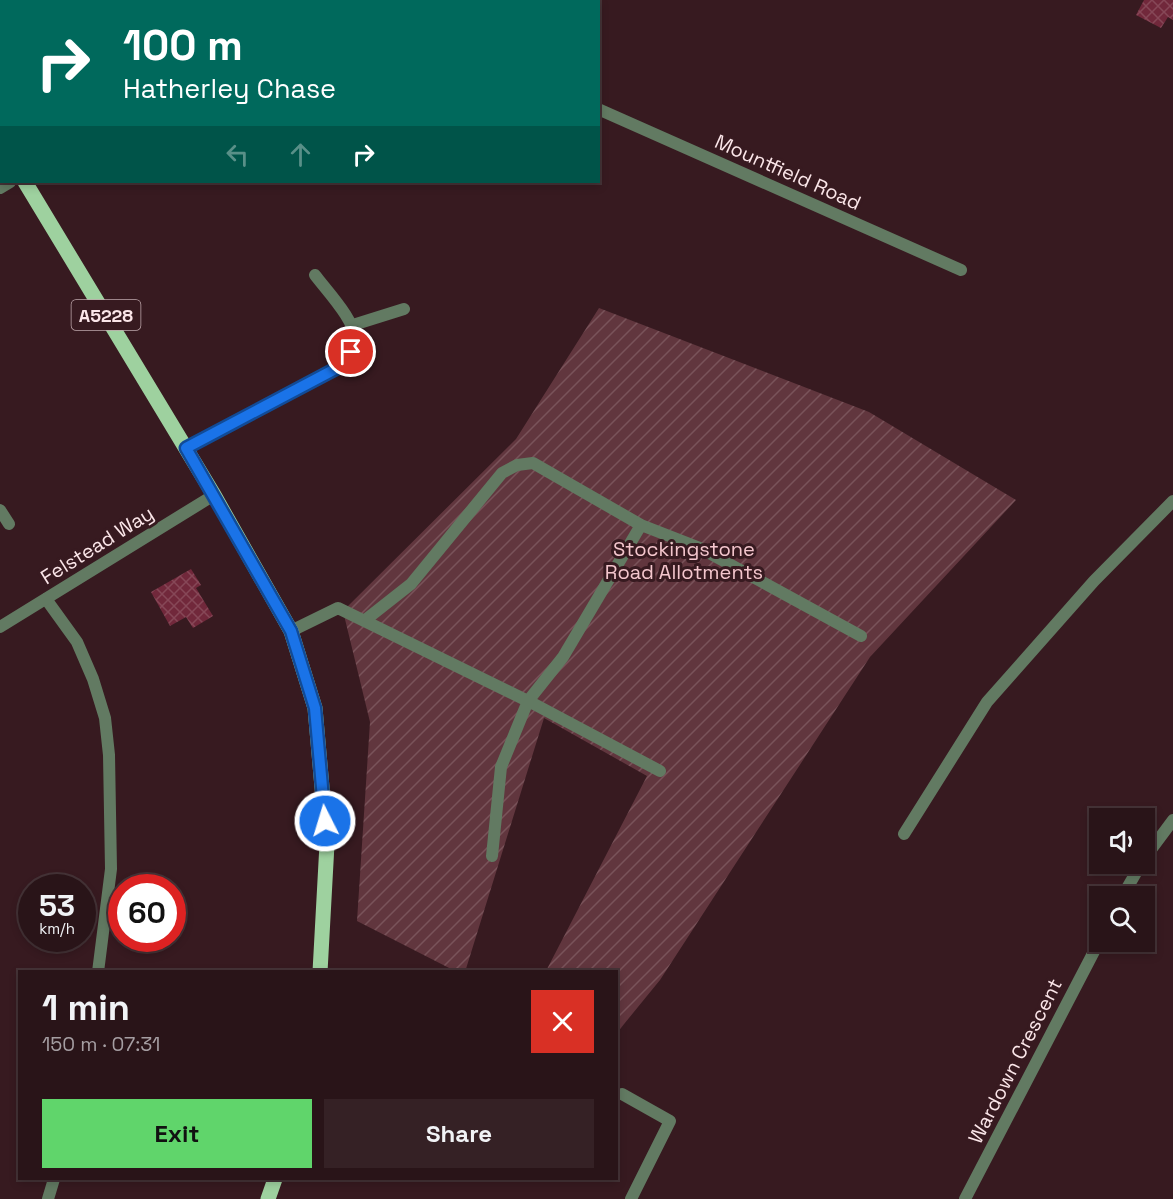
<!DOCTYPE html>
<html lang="en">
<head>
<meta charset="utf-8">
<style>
	body { margin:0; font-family:"Space Grotesk",sans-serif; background:#352125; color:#f1f3f6; height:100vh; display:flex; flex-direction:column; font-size:22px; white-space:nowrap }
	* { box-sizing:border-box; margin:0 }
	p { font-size:20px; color:#a59ea2 }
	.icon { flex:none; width:33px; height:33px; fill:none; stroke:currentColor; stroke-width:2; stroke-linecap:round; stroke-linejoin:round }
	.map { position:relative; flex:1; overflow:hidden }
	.drawer { position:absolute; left:18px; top:970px; width:600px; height:210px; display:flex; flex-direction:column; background:#291418; border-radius:0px; box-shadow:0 3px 9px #0003,0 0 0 2px #453337 }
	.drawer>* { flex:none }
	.banner { position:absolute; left:0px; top:0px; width:600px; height:183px; box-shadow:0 3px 9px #0003,0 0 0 2px #453337; background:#00695c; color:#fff; overflow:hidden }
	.controls { position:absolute; left:1089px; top:808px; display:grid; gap:12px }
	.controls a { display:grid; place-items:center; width:66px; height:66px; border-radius:0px; background:#291418; box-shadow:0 3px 9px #0003,0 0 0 2px #453337; font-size:30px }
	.speed { position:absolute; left:18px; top:874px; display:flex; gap:12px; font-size:30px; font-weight:700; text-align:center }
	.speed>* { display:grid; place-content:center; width:78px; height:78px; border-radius:50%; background:#291418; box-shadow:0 3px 9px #0003,0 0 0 2px #453337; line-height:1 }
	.speed small { font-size:15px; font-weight:400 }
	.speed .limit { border:9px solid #d22; background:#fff; color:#111 }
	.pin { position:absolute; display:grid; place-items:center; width:51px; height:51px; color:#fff; margin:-26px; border:3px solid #fff; border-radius:50%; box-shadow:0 2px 6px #0007 }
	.me { position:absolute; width:66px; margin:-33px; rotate:355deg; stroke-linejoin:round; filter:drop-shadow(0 0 4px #0008) }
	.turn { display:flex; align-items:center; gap:21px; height:126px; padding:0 24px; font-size:27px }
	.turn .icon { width:78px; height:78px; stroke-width:2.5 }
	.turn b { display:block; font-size:42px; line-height:51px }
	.lanes { display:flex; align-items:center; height:57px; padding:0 24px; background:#0003; justify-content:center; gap:30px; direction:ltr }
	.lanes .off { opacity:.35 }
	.round { display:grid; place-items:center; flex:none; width:63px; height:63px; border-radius:0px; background:#352125 }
	.headline { display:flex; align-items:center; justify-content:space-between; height:102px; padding:0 24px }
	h1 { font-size:36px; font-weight:700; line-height:45px }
	.action { display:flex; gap:12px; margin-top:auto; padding:12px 24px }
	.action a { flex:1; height:69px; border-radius:0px; background:#60d56b; color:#111; font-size:24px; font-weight:700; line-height:69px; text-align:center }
	.action a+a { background:#352125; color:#f1f3f6 }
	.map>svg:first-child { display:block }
	.garden { fill:url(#garden-furrows) }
	.building { fill:url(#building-cross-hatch) }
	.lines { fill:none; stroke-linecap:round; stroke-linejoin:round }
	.lane { stroke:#627a62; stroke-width:12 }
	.street { stroke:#627a62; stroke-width:12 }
	.primary { stroke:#9ed19f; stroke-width:15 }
	.route-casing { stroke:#114b97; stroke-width:15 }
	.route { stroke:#1a73e8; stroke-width:10 }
	.labels { text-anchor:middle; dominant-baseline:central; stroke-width:6; stroke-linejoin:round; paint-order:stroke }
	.shield { fill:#371a20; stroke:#c0a9ad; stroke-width:1.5 }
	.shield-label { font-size:18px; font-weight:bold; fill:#fbe6e9 }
	.street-label { font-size:20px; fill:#fbe6e9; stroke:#371a20 }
	.park-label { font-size:20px; fill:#f4c6cd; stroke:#371a20 }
</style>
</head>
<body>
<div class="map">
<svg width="1173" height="1199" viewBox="0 0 1173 1199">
	<defs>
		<pattern id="garden-furrows" width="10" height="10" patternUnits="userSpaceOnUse" patternTransform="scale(1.5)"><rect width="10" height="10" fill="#61363e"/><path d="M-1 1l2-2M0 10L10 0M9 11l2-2" fill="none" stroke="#79535a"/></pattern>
		<pattern id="building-cross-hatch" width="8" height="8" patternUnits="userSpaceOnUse" patternTransform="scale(1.5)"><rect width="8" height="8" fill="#71283b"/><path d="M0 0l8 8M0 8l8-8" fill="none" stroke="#864757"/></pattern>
	</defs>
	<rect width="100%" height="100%" fill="#371a20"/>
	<path class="garden" d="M599 308 869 412 1016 500 870 657 660 980 620 1029 617 1026 616 972 546 971 647 776 544 718 465 972H457L357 921 370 722 343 611 516 439Z"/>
	<path class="building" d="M1144 0H1173V20L1168 17 1161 28 1136 15Z
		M191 569 201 585 196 588 213 616 193 628 186 617 170 626 151 592Z"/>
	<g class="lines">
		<path class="lane" d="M0 188 10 182
			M0 510 9 524
			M46 599 77 642 93 679 105 718 109 755 111 869 98 972
			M364 621 411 584 502 473 517 465 533 463 641 525 700 548 861 636
			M291 631 338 608 534 704 660 771
			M904 834 987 702 1094 581 1173 501
			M492 856 501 767 528 701 563 657 641 525
			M48 1199 54 1179"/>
		<path class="street" d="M342 0 344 2
			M83 2 85 0
			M583 2 584 0
			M0 109 2 108
			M598 109 961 270
			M353 325 404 309
			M186 448 341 366C347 359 353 351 355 342 358 323 326 290 315 275
			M0 627 214 495
			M1144 859 1173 820
			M1122 897 1141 864
			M622 1094 670 1121 631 1199
			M965 1199 1100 940"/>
		<path class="primary" d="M0 137 2 140
			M25 182 214 495 291 631 315 708 327 844 320 972
			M268 1199 275 1179"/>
	</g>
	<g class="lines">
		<defs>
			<path id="route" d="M325 821 315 708 291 631 186 448 341 366 351 352"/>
		</defs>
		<use href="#route" class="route-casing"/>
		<use href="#route" class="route"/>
	</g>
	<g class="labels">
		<rect class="shield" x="71.5" y="300" width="69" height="30" rx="4.5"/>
		<g class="shield-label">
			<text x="106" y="315">A5228</text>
		</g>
		<g class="street-label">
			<text transform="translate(788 172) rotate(24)">Mountfield Road</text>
			<text transform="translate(97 545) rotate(-32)">Felstead Way</text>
			<text transform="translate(1015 1061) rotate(-63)">Wardown Crescent</text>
		</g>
		<g class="park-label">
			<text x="684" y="549">Stockingstone<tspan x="684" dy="23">Road Allotments</tspan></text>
		</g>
	</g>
</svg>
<div class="controls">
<a><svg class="icon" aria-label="sound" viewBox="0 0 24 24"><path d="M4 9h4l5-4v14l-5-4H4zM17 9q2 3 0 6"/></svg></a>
<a><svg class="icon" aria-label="search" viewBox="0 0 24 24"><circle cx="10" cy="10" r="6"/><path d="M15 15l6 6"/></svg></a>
</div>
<div class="speed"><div>53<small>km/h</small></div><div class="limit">60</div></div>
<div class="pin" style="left:351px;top:352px;background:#d93025"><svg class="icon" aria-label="arrive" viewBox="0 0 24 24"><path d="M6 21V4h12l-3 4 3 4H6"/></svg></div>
<svg class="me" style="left:325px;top:821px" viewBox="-20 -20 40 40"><circle r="17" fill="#1a73e8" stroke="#fff" stroke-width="3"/><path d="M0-11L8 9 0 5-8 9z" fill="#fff"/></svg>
<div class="banner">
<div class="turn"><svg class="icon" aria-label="right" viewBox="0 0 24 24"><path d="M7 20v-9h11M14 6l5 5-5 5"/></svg><div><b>100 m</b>Hatherley Chase</div></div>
<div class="lanes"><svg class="icon off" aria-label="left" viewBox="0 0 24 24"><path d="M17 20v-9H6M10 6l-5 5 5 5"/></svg><svg class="icon off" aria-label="ahead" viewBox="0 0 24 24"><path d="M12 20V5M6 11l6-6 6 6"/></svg><svg class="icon" aria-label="right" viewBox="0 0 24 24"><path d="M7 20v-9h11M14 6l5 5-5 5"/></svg></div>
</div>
<section class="drawer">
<div class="headline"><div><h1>1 min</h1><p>150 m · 07:31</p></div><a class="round" style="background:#d93025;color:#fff"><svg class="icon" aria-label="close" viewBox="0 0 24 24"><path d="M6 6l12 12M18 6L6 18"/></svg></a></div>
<div class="action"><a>Exit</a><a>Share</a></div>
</section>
</div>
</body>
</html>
